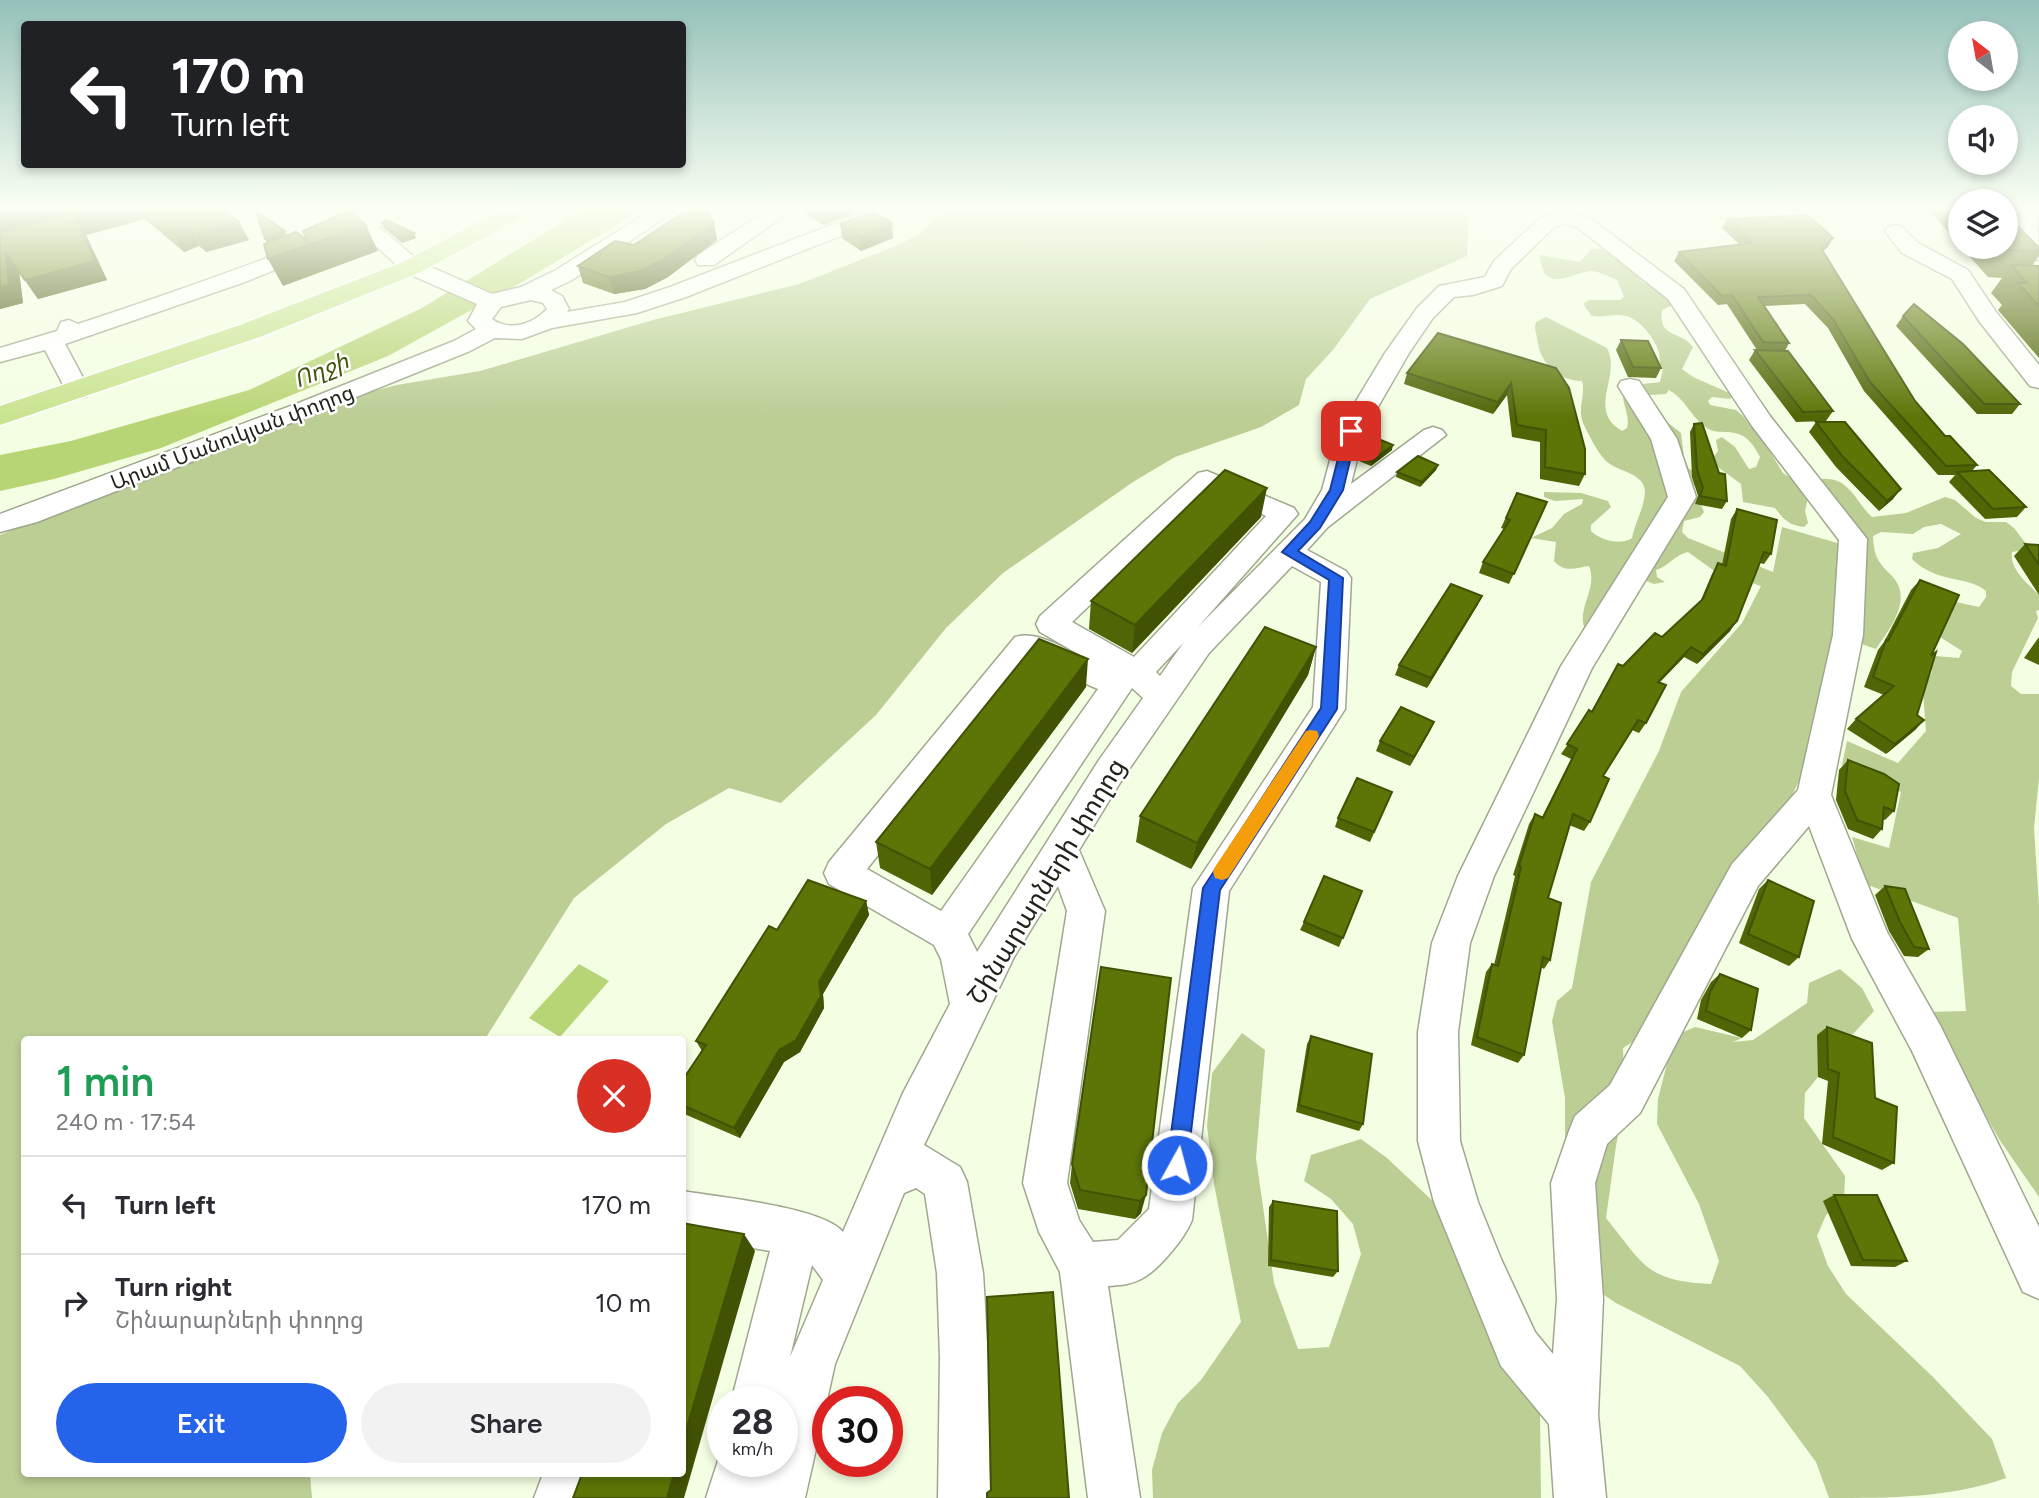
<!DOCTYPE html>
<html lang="en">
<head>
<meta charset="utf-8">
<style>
	body { margin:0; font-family:Figtree,"Noto Sans Armenian",sans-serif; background:#f2f2f3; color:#2b2b33; height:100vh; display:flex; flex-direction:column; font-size:26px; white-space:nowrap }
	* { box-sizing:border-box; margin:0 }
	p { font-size:23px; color:#7c7c81 }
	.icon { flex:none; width:38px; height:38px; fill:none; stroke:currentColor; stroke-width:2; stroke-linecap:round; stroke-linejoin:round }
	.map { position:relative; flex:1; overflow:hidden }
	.details { position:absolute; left:21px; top:1036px; width:665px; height:441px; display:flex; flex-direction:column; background:#fff; border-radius:7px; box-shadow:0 4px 10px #0003 }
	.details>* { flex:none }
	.guide { position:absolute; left:21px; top:21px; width:665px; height:147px; border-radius:7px; box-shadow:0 4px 10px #0003; background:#202124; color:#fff; overflow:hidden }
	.needle { width:46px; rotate:329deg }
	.fabs { position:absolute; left:1948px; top:21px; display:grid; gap:14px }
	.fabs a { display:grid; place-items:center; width:70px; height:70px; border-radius:50%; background:#fff; box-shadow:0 4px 10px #0003; font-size:35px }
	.speed { position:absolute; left:707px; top:1386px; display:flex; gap:14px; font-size:35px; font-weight:700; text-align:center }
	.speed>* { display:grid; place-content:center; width:91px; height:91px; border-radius:50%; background:#fff; box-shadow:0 4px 10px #0003; line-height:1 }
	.speed small { font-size:18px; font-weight:400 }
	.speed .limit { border:10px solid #d22; background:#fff; color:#111 }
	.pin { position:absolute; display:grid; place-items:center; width:60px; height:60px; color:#fff; margin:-30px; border-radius:14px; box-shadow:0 4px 10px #0006 }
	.me { position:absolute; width:77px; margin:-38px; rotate:7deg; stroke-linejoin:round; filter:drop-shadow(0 0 5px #0008) }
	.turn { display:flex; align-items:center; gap:24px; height:147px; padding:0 35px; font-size:32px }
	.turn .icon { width:91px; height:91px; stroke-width:2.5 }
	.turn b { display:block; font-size:49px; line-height:60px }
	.round { display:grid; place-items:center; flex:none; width:74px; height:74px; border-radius:37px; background:#f2f2f3 }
	.head { display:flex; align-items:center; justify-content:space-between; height:119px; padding:0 35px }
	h1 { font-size:42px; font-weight:600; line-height:52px; color:#1e9e55 }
	.cta { display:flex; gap:14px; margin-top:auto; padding:14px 35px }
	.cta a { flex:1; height:80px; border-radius:42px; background:#2563eb; color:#fff; font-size:28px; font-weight:600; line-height:80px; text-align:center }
	.cta a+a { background:#f2f2f3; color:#2b2b33 }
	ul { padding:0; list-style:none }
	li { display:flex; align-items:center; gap:21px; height:98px; padding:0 35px; border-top:2px solid #e1e1e2 }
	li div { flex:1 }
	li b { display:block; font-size:26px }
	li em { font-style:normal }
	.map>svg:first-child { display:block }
	.green { fill:#bbce94 }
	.water { fill:#b8d575 }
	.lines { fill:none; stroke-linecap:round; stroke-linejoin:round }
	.minor-casing { stroke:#9fa88f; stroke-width:3 }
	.highway-casing { stroke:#fff; stroke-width:3 }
	.minor { fill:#fff; fill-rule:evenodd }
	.highway { fill:#c9e490; fill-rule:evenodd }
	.wall { fill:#506506 }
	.shaded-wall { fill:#415205 }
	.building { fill:#5d7507; stroke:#415205; stroke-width:2 }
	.route { fill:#2563eb; stroke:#184099; stroke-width:2 }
	.slow { fill:#f59e0b }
	.labels { text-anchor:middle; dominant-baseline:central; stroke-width:5; stroke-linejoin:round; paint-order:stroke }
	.far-street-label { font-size:21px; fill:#1f2319; stroke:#fff }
	.far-water-label { font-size:23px; font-style:italic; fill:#42540d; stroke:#fff }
	.street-label { font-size:26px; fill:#1f2319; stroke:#fff }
</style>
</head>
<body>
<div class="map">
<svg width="2039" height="1498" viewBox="0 0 2039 1498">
	<rect width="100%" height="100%" fill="#f4fee3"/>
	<path class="green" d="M952 208H1469L1467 256 1370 299 1333 350 1306 379 1299 405 1261 427 1175 457 1133 482 1003 573 946 628 876 715 781 803 729 788 666 824 574 898 485 1039 24 1040V1474H310L312 1498H0V535L139 477 341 399 397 385 480 371 653 320 799 284 901 244 922 232 942 211Z
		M1607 248 1644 283 1673 294V305L1662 310C1658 339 1680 330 1693 347L1682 369 1693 377 1734 395 1730 399 1712 397 1708 401 1710 405 1736 410 1742 415 1764 442 1783 473 1799 483C1809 483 1818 478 1827 479 1850 479 1858 505 1872 517L1906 513 1945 497 1955 500 1976 518 1986 522H2006L2014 528 2030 549 2012 552C2009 569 2028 584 2039 595V610L2036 611 2038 618 2012 672 2011 686 2021 694H2039V778L2034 828 2039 906V1197L1999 1139 1928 1012 1966 1011 1958 918 1865 884 1852 837 1889 848 1901 792 1842 765 1847 741 1898 763 1926 731 1923 692 1916 683 1930 676 1932 671 1908 663 1924 655 1959 658 1962 651 1932 632 1950 605 1956 602 1979 607 1986 597V591C1967 575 1937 584 1912 559L1913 553 1938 548 1961 534 1941 524 1924 527 1913 534 1881 532 1873 536C1874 556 1877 561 1891 575 1914 598 1891 627 1876 649L1864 645 1855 637 1859 564 1808 498 1805 511 1808 523 1804 527C1789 525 1784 520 1775 508L1743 502 1741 484 1715 465 1712 459 1718 451 1716 440 1722 437 1735 447 1749 469 1756 467 1760 457C1741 418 1722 441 1704 426 1691 416 1684 398 1669 390L1666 394 1650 395 1646 398 1657 414 1681 433 1684 458 1689 469 1698 472 1694 488 1704 512 1700 517 1684 521 1682 532 1688 538 1773 572 1782 527 1844 545 1840 642 1802 774 1772 840 1658 1026 1623 1048 1625 1099 1616 1146 1606 1218C1644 1265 1646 1281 1711 1284L1719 1261 1699 1204 1657 1124 1658 1099 1674 1036 1695 1027 1742 1038 1733 1042 1753 1040 1807 1003 1809 983 1840 969 1862 988 1874 1011 1854 1033 1820 1056 1818 1077 1805 1093 1804 1118 1845 1176 1844 1200 1826 1215 1817 1236 1828 1266 1846 1294 1932 1376 1992 1439 2006 1478C1951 1498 1889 1498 1829 1498L1816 1462 1768 1397 1740 1366 1616 1303 1586 1283 1565 1148V1098L1552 1021 1557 1001 1572 988 1591 882 1659 751 1681 692 1742 623 1761 586 1713 570 1688 552C1674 555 1668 567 1656 570L1657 577 1665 582 1654 584 1634 576 1587 633C1573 611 1599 590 1589 566 1576 568 1564 573 1554 561L1556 542 1531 538 1552 528 1564 514 1582 504 1583 499 1555 501 1544 497V492L1581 493 1608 501 1611 507 1591 525V531C1600 540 1621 546 1632 538 1635 522 1644 509 1645 492 1645 472 1616 472 1605 460 1596 450 1589 435 1583 423 1577 407 1586 396 1582 381 1556 380 1540 363 1537 338 1536 331 1534 329 1536 322L1546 317 1607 348C1622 376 1586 410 1622 431L1627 428C1632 412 1613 392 1631 386 1639 383 1651 384 1660 382L1663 369C1659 363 1660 360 1659 353 1656 340 1640 319 1626 316 1615 313 1604 318 1592 316L1585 307 1584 303 1589 300H1620L1624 297 1617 280C1610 277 1598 271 1591 271 1570 273 1543 296 1540 255L1580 262 1591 249Z
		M1242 1033 1265 1050 1256 1158 1274 1283 1298 1349 1329 1347 1361 1254 1353 1224 1331 1199 1304 1181 1311 1155 1361 1139 1387 1158 1437 1205 1484 1273 1540 1415 1541 1498H1153L1152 1470 1162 1433 1178 1403 1201 1380 1241 1322 1214 1184 1207 1126 1212 1073Z"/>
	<path class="water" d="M586 208H645L524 281 388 356 161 448 54 479 0 491V455L71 441 249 390 422 308Z
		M579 964 609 981 560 1037 529 1018Z"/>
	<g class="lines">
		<defs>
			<path id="minor" d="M336 208H358L368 216 385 208H412L409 212 379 227 420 262 492 294 521 287 556 270 655 208H679L572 280 551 290 562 296 569 309 567 312 625 302 670 287 875 208H904L901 212 686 297 637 313 552 328 522 339 495 338 470 351 314 414 37 522 0 532V514L296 404 454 341 476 329 468 321 477 304 404 272 363 234 245 282 65 344 90 391 87 396 78 398 69 396 45 350 0 362V348L57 331 61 322 69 320 78 324C171 293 262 262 352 224ZM531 300 543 303 547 309C533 324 510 332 492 319L501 307Z
				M771 208H795L714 265H698L695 260 698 255Z
				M2027 211 2034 213 2037 217 2039 260 2031 259 2019 241 2017 217 2020 213Z
				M1564 212 1591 219 1684 289 1770 416 1867 539 1863 635 1831 795 1887 932 1940 1025 2039 1227V1299L2023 1292 1912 1051 1852 939 1809 826 1758 886 1640 1113 1607 1144 1595 1183 1603 1299 1598 1415 1606 1498H1554L1549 1424 1501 1366 1434 1202 1418 1141V1032L1432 943 1458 876 1561 666 1668 497 1651 439 1618 386 1621 381 1630 379 1639 381 1677 439 1696 497 1592 668 1494 876 1470 943 1458 1032 1460 1141 1478 1202 1501 1259 1535 1332 1553 1354 1557 1299 1551 1183 1569 1131 1575 1116 1610 1085 1732 864 1798 790 1833 635 1839 540 1752 426 1668 299 1577 227 1564 224 1554 227 1511 269 1502 286 1473 295 1454 297 1433 318 1409 353 1364 431 1351 484 1424 430 1433 427 1442 430 1446 435 1328 527 1307 550 1346 571 1351 578 1345 709 1229 891 1192 1220C1185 1238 1159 1270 1141 1279 1130 1285 1120 1285 1108 1286L1140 1498H1088L1060 1272 1039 1232 1023 1183 1067 911 1058 886 1014 957 924 1145 960 1167 967 1182 983 1273 988 1358 990 1498H938L940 1358 937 1273 925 1194 916 1188 904 1193 835 1364 805 1498H706L723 1445V1461H782V1402H731L770 1251 682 1235V1191C718 1197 823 1207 843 1232L903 1093 950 1004 941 959 934 945 829 884 824 873 829 862 1015 637C1038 630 1066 650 1087 659L1040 632 1036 624 1040 616 1198 473 1207 471 1294 508 1298 514 1197 628 1305 519 1322 490 1338 431 1385 353 1417 308 1439 286 1485 277 1494 261 1540 218ZM1210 491 1266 516 1134 657 1072 622ZM1292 566 1321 582 1313 707 1193 888 1149 1209 1118 1240 1093 1242 1079 1220 1067 1183 1105 911 1079 850 1123 778 1209 653ZM1184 642 1160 676 1156 672ZM1031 660 1098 689 941 911 867 869ZM1132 688 1143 698 1099 760 977 952 968 934ZM812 1265 823 1280 790 1357Z
				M1895 225 1902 227 1918 243 1968 270 1996 312 2039 365V388L2030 386 1979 321 1952 279 1902 253 1885 231 1888 227Z
				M543 1474H593L586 1498H534Z"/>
			<path id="highway" d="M504 208H534L530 213 421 272 260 337 0 425V406L240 325 403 262Z"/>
		</defs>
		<use href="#minor" class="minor-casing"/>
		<use href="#highway" class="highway-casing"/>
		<use href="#minor" class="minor"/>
		<use href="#highway" class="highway"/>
	</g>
	<path class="wall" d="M0 208H221L239 222 249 240 206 252 199 246 184 252 145 219 86 235 107 280 38 299 19 272 23 303 0 309Z
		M800 208H852L853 214 823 225 800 210Z
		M1927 208H1960V245Z
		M2006 208 2018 216 2014 222 2039 248V256L2032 266H2039V358L1998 310 2002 305 1991 293 2002 278 1988 277 1961 247H2006Z
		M1727 219 1828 247 1823 251 1915 401 1945 436 1977 465 1972 471 2026 507 2017 517 1985 519 1949 482 1955 475H1938L1864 391 1828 328 1805 304 1764 306 1789 343 1785 351 1833 411 1826 421 1796 422 1749 360 1755 350H1757L1727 304 1718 305 1674 261 1679 252 1740 245 1722 228Z
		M382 223 416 238 402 243 384 228Z
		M714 223 717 240 668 277 645 289 614 294 583 283 578 266 634 245Z
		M840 224 893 238 861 251 842 238Z
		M1903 316 2020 404 2012 414H1977L1896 326Z
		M1621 340 1661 368 1656 378 1628 377 1616 350Z
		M1556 368 1585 474 1579 486 1540 479V442L1512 437 1507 395 1493 414 1404 384 1407 373Z
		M1816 422 1893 499 1879 511 1836 467 1809 432Z
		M1694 424 1719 473 1727 501 1722 509 1695 504 1698 496 1692 477 1690 432Z
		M1364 443 1392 450 1371 466 1359 461Z
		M1438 465 1436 470 1420 487 1396 477 1397 472Z
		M1517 493 1547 502 1509 584 1479 573 1483 562 1504 529 1501 528Z
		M1737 509 1771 554 1764 564 1760 563 1730 631 1697 664 1684 657 1660 682 1646 723 1639 733 1632 730 1603 776 1590 822 1584 831 1569 825 1548 898 1550 960 1544 969 1541 967 1524 1055 1518 1063 1471 1045 1486 972 1492 964 1494 965 1515 876 1513 875 1529 824 1535 814 1542 817 1571 759 1561 754 1623 666 1662 637 1700 602 1712 574 1718 563 1722 565 1731 519Z
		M1261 517 1132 653 1089 629 1091 601Z
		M2025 544 2039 545V595L2014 556Z
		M1920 580 1917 715 1924 720 1915 730 1886 754 1847 729 1856 719 1884 695 1864 687 1878 650 1884 642 1911 590Z
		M1482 596 1477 606 1427 688 1395 675 1399 665Z
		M2039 637V665L2024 658Z
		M1316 647 1308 675 1191 869 1136 842 1140 816Z
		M1086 687 932 895 880 868 876 842Z
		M1434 722 1430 731 1410 766 1376 751 1380 741Z
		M1848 760 1894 811 1885 820 1883 819 1882 829 1873 839 1848 829 1836 800 1839 770Z
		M1392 792 1370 842 1335 827 1338 818Z
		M1768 880 1799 957 1789 966 1739 943 1759 889Z
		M1885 886 1929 949 1918 957 1904 956 1889 931 1875 895Z
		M1362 891 1339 947 1300 930 1304 922Z
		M866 901 869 915 823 994 824 1008 800 1052 784 1062 740 1138 682 1113V1081L702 1051 696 1041 777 930Z
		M1720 974 1751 1030 1742 1038 1697 1019 1701 1000 1711 982Z
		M1171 978 1141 1213 1135 1219 1078 1209 1070 1183 1072 1164Z
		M1827 1027 1875 1098 1894 1163 1882 1170 1822 1144 1828 1081 1818 1077 1817 1035Z
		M1311 1036 1363 1124 1359 1131 1296 1112 1307 1044Z
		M1834 1195 1907 1261 1895 1267 1851 1266 1823 1201Z
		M1273 1201 1338 1271 1333 1277 1268 1266 1269 1207Z"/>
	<path class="shaded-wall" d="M19 208H99L0 234V213Z
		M109 208H138L145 219 86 235 107 280 38 299 25 280 75 217Z
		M841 208H852L853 214 823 225 822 216Z
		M239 222 249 240 206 252 196 234Z
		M714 223 717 240 668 277 645 289 614 294 609 277Z
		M892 223 893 238 861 251 860 237Z
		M366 225 378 251 283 286 268 259Z
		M189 228 199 246 184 252 174 233Z
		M285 231 292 246 272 253 265 239Z
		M414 233 416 238 402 243 399 238Z
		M1833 238 1828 247 1816 256 1821 248Z
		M6 253 19 271 23 303 0 309V287Z
		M1511 383 1507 395 1493 414 1498 402Z
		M1393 445 1392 450 1371 466 1372 461Z
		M1438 465 1436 470 1420 487 1422 482Z
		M1267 488 1261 517 1132 653 1135 625Z
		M1901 489 1893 499 1879 511 1887 501Z
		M1482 596 1477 606 1427 688 1431 678Z
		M1737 621 1730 631 1697 664 1703 654Z
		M1316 647 1308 675 1191 869 1197 843Z
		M1691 647 1684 657 1651 691 1658 682Z
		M1088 659 1086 687 932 895 930 869Z
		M1924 720 1915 730 1886 754 1895 744Z
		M1434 722 1430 731 1410 766 1414 757Z
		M866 901 869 915 823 994 824 1008 800 1052 784 1062 740 1138 734 1128Z
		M1146 1195 1141 1213 1135 1219 1140 1201Z
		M744 1234 755 1251 684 1498H667L674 1474H682V1444Z"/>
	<path class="building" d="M0 208H19L0 213Z
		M91 208H109L75 217 95 261 25 280 6 253 9 285 0 287V232Z
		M142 208H221L239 222 196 234 189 228 174 233Z
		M690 208H706L714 223 664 259 640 271 609 277 578 266 615 241 634 245Z
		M810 208H841L822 216Z
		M2006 208H2010L2018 216H2008L2039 248V251L2007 250 2004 247H2006Z
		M350 210 366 225 268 259 264 244 296 232 307 240 303 231Z
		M256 211 285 231 265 239Z
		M872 212 892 223 860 237 840 224Z
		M1808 215 1833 238 1821 248 1915 401 1945 436H1950L1977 465 1946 466 1870 382 1833 319 1811 295 1758 297 1789 343 1763 342 1732 295 1722 296 1679 252 1752 243 1727 219Z
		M386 220 414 233 399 238 382 223Z
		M2011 265 2039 266V306L2018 283H2027Z
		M1914 304 1963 344 2020 404H1984L1903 316Z
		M1438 333 1556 368 1569 388 1585 449V474L1545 467 1546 430 1517 425 1511 383 1498 402 1407 373Z
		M1621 340 1648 341 1661 368 1633 367Z
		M1755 350 1788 351 1833 411 1803 412Z
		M1816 422H1845L1901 489 1887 501 1843 457Z
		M1702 423 1719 473 1725 474 1727 501 1700 496 1703 488 1697 469 1694 424Z
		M1371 436 1393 445 1372 461 1361 456 1364 443Z
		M1418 456 1438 465 1422 482 1397 472Z
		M1225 470 1267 488 1135 625 1091 601Z
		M1989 470 2026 507 1993 509 1957 472Z
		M1517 493 1547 502 1514 574 1483 562 1510 520 1506 518Z
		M1737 509 1777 520 1771 554 1764 552 1737 621 1703 654 1691 647 1658 682 1666 685 1646 723 1638 720 1603 776 1609 779 1590 822 1573 814 1548 898 1561 903 1550 960 1543 957 1524 1055 1477 1037 1492 964 1498 966 1521 867 1519 866 1535 814 1543 818 1577 749 1567 744 1589 710 1592 712 1618 664 1623 666 1655 633 1662 637 1703 599 1718 563 1726 566Z
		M2025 544 2039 545V565Z
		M1920 580 1959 595 1931 656 1936 652 1917 715 1924 720 1895 744 1856 719 1894 686 1873 677 1886 640 1888 641Z
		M1451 584 1482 596 1431 678 1399 665Z
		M1265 627 1316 647 1197 843 1140 816Z
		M1039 639 1088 659 930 869 876 842Z
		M1401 707 1434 722 1414 757 1380 741Z
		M1848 760 1884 774 1899 784 1894 811 1884 807 1882 829 1857 820 1845 791Z
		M1357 778 1392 792 1374 832 1338 818Z
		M1324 876 1362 891 1343 938 1304 922Z
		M808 880 866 901 819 982 821 996 796 1040 779 1050 734 1128 682 1105V1081L706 1045 696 1041 769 926 777 930Z
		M1768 880 1814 901 1799 957 1748 934Z
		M1885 886 1905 889 1929 949 1914 947 1900 922Z
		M1101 967 1171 978 1146 1195 1140 1201 1080 1190 1072 1164Z
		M1720 974 1758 989 1751 1030 1706 1011 1710 992Z
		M1827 1027 1872 1043 1875 1098 1897 1107 1894 1163 1833 1137 1839 1073 1828 1069Z
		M1311 1036 1372 1054 1363 1124 1299 1105Z
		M1834 1195H1877L1907 1261 1863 1260Z
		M1273 1201 1337 1211 1338 1271 1271 1260Z
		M682 1223 744 1234 682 1444Z
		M1053 1292 1069 1498H987V1493L991 1490 987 1297Z
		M582 1474H674L667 1498H573Z"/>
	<linearGradient id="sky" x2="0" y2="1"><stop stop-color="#95c1ba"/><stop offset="0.5" stop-color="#fafff2"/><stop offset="1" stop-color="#fafff2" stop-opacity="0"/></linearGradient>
	<rect width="2039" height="418" fill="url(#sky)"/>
	<path class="route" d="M1351 427 1357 431 1343 490 1320 528 1298 551 1343 578 1337 709 1220 890 1187 1165 1184 1172 1177 1175 1170 1172 1167 1165 1203 888 1321 708 1329 580 1282 552 1310 522 1330 490 1345 431Z"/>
	<path class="slow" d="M1311 730 1317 731 1319 736 1317 740 1228 878 1222 880 1215 878 1213 872 1215 867 1306 731Z"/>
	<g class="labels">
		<g class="far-street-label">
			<text transform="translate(232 437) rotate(-21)">Արամ Մանուկյան փողոց</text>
		</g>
		<g class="far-water-label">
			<text transform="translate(321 370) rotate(-22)">Ողջի</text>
		</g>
		<g class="street-label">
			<text transform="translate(1046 881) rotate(-59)">Շինարարների փողոց</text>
		</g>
	</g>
</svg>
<div class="fabs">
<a><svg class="needle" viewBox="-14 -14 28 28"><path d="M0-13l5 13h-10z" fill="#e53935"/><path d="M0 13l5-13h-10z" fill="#7c7c81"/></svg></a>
<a><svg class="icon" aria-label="sound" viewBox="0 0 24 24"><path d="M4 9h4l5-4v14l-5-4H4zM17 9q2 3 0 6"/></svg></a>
<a><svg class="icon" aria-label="layers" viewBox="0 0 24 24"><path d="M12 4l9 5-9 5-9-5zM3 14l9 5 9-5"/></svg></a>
</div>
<div class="speed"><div>28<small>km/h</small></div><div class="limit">30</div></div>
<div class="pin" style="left:1351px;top:431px;background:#d93025"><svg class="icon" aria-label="arrive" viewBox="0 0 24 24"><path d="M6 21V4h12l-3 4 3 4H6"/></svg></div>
<svg class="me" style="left:1177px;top:1165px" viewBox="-20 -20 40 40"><circle r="17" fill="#2563eb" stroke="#fff" stroke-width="3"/><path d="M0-11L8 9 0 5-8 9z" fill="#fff"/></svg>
<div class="guide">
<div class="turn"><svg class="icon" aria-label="left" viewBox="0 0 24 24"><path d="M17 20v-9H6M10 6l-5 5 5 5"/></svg><div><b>170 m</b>Turn left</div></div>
</div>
<section class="details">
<div class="head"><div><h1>1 min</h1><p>240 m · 17:54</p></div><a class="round" style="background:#d93025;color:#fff"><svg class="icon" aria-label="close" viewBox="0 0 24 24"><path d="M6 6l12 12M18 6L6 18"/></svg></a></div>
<ul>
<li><svg class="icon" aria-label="left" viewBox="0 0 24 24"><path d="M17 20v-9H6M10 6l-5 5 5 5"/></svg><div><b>Turn left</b></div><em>170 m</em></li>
<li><svg class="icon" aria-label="right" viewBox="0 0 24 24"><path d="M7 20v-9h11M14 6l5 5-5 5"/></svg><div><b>Turn right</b><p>Շինարարների փողոց</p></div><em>10 m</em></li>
</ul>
<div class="cta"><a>Exit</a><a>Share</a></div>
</section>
</div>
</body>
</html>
